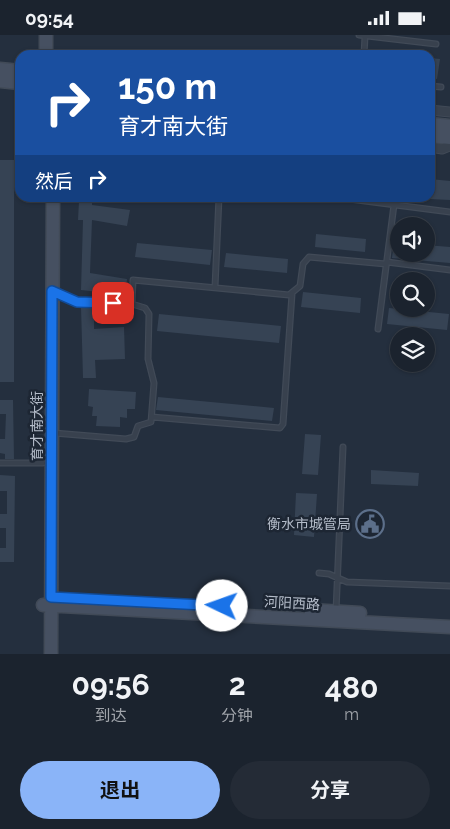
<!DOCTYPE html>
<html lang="zh">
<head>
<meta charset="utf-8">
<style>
	body { margin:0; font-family:Raleway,"Noto Sans SC",sans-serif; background:#242b36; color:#f1f3f6; height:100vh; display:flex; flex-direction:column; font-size:19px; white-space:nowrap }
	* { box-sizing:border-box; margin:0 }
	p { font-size:16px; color:#a0a4aa }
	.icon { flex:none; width:28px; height:28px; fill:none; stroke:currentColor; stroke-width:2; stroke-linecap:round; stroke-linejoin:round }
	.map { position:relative; height:619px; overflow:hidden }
	.details { display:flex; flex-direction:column; background:#1b232e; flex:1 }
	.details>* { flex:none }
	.top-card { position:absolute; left:15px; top:15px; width:420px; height:152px; border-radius:15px; box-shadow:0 1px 4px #0004,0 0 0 1px #39404a; background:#1a4fa0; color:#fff; overflow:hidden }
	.fabs { position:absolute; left:390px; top:182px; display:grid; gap:10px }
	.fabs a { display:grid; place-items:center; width:45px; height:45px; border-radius:50%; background:#1b232e; box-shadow:0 1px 4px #0004,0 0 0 1px #39404a; font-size:25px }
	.pin { position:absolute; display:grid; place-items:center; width:42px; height:42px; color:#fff; margin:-21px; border-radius:10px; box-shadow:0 2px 8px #0006 }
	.me { position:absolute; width:55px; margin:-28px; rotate:273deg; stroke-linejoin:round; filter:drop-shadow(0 0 4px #0008) }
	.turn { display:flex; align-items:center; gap:18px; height:105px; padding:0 20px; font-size:22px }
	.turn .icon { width:65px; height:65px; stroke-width:2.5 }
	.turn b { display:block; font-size:35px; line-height:42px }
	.then { display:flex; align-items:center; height:48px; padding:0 20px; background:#0003; gap:10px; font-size:19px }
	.eta { display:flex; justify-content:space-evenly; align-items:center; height:85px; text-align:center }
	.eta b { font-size:30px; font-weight:700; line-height:35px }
	.cta { display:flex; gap:10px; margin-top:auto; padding:10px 20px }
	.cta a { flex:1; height:58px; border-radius:30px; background:#8ab4f8; color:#111; font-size:20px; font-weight:700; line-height:58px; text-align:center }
	.cta a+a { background:#242b36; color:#f1f3f6 }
	.status { display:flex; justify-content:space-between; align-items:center; height:35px; padding:0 25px; background:#1b232e; direction:ltr }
	.status svg { height:14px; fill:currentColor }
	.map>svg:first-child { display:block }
	.building { fill:#364354 }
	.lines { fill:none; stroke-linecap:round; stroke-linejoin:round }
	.service-casing { stroke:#414a57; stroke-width:7 }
	.minor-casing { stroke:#414a57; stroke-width:11 }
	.secondary-casing { stroke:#414a57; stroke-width:15 }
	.service { stroke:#38414e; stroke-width:4.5 }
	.minor { stroke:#38414e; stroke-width:9 }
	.secondary { stroke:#465061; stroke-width:12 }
	.route-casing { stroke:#114b97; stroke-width:12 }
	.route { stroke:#1a73e8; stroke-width:9 }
	.labels { text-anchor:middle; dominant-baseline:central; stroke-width:5; stroke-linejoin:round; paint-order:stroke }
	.street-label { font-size:14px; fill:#b4bcc9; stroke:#1d2633 }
	.poi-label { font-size:14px; fill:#b4bcc9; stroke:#1d2633; text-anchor:end }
</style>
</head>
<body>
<div class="status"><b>09:54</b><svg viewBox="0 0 49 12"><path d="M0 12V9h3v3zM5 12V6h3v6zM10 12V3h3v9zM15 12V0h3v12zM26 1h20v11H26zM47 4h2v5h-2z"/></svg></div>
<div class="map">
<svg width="450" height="619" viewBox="0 0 450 619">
	<rect width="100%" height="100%" fill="#242f3e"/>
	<path class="building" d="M430 23 440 24 437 44 430 43Z
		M0 125H20V145L14 146V347H0Z
		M430 144 450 146V165L430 164Z
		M79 166H92V170L130 175 127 191 92 185 90 238 127 244 125 260 81 255 83 185H78Z
		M316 199 366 204 365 217 315 212Z
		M395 200H399V219H426V210L450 212V228L392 223Z
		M137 208 212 215 210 230 135 222Z
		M226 218 288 224 287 238 224 232Z
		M303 257 361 263 360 278 301 272Z
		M81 271 94 272V294L124 292 125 324 95 325 96 343H83Z
		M389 273 449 279 447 295 387 289Z
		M159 279 281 291 279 308 157 296Z
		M89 354 136 357 135 374H127V383L120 382V392L96 391 97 381H92L93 372 88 371Z
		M158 362 274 373 272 386 156 375Z
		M0 365H13L14 424H5V419L0 418V404H5L6 379H0Z
		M305 399 321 400 318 440 302 439Z
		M371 435 419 438 418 451 371 449Z
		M0 440 15 441 14 527H0V513H6V493H0V479H7V456H0Z
		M296 458 317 459 314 502 294 500Z"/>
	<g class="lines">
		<defs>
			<path id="service" d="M359 0 436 9
				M364 20 365 1
				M430 51 441 52
				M334 162 450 177
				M387 227 450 235
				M215 252 219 162
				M55 257 77 267 132 269 133 245 289 260 300 251 303 229 309 222 386 229
				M378 294 395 162
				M152 382 280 393 283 389 292 259
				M54 398 126 404 134 402 138 391 151 387 154 348 148 324 149 279 145 273 132 269
				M0 428H43
				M319 538 329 539 347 547 450 551
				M336 576 343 412"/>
			<path id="minor" d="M430 75 450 77
				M430 112 442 114 450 111"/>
			<path id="secondary" d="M46 20V0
				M0 34 20 36
				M0 46 20 48
				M430 89 450 91
				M430 101 450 103
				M43 570 450 592
				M310 575 360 578
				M51 619 53 162"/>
		</defs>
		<use href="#service" class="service-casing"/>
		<use href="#minor" class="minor-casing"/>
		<use href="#secondary" class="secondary-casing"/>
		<use href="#service" class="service"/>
		<use href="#minor" class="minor"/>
		<use href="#secondary" class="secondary"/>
	</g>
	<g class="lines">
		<defs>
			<path id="route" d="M113 268 77 267 52 256 51 562 222 571"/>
		</defs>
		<use href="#route" class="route-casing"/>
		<use href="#route" class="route"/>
	</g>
	<defs>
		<symbol id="civic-ring" viewBox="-11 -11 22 22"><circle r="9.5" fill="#1d2633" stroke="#5c6f8a" stroke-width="1.5"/><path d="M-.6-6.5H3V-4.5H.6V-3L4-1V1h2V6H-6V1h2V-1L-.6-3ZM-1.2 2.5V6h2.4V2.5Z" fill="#5c6f8a"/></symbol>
	</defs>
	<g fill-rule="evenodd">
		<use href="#civic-ring" x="354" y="473" width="32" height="32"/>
	</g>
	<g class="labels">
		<g class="street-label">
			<text transform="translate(37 391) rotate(-90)">育才南大街</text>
			<text transform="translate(292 568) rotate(3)">河阳西路</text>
		</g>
		<g class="poi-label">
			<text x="351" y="489">衡水市城管局</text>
		</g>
	</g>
</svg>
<div class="fabs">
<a><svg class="icon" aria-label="sound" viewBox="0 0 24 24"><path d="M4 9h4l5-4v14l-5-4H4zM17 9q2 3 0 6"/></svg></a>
<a><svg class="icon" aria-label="search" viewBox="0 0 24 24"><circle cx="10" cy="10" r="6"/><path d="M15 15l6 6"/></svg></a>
<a><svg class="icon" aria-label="layers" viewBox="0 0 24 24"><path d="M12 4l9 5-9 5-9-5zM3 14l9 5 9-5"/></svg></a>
</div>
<div class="pin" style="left:113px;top:268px;background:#d93025"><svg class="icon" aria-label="arrive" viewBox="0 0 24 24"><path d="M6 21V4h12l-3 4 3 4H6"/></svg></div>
<svg class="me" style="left:222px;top:571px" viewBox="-20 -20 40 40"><circle r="19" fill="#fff"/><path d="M0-13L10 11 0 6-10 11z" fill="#1a73e8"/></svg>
<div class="top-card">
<div class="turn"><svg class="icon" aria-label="right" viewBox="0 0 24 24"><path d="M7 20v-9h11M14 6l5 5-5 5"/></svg><div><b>150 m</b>育才南大街</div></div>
<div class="then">然后<svg class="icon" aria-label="right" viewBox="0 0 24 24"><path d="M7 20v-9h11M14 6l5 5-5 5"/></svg></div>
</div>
</div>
<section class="details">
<div class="eta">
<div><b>09:56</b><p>到达</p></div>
<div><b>2</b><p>分钟</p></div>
<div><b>480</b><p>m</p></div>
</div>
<div class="cta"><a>退出</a><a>分享</a></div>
</section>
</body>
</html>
